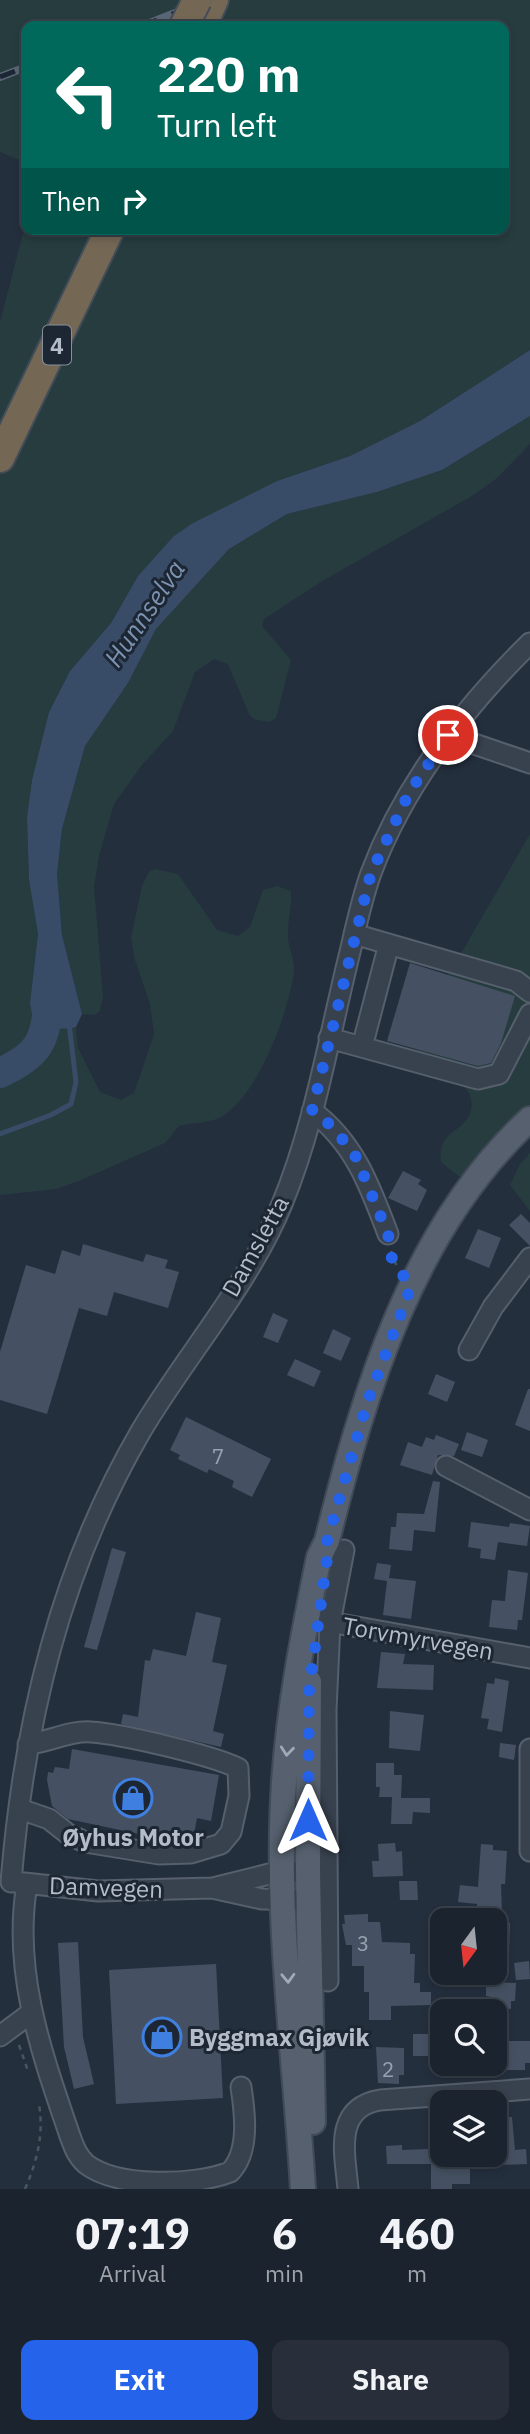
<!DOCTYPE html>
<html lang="en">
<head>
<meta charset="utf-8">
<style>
	body { margin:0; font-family:"IBM Plex Sans",sans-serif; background:#282f3a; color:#f1f3f6; height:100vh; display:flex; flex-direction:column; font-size:26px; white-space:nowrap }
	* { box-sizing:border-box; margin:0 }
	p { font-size:23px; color:#a0a4aa }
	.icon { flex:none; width:38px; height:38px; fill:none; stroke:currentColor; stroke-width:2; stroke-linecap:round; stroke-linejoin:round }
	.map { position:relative; height:2189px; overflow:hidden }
	.panel { display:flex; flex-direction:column; background:#1b232e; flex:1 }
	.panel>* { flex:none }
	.banner { position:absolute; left:21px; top:21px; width:488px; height:214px; border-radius:14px; box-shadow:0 4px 10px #0003,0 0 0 2px #39404a; background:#00695c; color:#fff; overflow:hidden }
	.needle { width:46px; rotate:195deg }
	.tools { position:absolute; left:430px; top:1908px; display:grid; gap:14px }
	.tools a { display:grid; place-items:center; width:77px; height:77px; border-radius:14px; background:#1b232e; box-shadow:0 4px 10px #0003,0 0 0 2px #39404a; font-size:35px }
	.pin { position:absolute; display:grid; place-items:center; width:60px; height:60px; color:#fff; margin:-30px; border:4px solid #fff; border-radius:50%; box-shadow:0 2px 7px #0007 }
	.me { position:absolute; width:77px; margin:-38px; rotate:0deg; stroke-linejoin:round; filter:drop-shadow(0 0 5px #0008) }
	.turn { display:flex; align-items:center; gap:24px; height:147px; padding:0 21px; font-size:32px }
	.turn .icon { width:91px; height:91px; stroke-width:2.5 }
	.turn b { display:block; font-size:49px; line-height:60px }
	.then { display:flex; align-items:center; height:66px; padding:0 21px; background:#0003; gap:14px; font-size:26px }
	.eta { display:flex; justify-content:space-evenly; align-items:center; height:119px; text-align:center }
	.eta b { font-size:42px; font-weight:700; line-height:49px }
	.action { display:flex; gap:14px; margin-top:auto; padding:14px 21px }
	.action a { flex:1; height:80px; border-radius:14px; background:#2563eb; color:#fff; font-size:28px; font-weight:700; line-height:80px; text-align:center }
	.action a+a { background:#282f3a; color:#f1f3f6 }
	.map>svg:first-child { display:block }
	.green { fill:#263c3f }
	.water { fill:#394c67 }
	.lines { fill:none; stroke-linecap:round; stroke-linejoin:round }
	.stream { stroke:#394c67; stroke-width:5 }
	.river { stroke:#394c67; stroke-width:30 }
	.building { fill:#455162 }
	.minor-casing { stroke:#565f6c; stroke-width:23 }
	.major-casing { stroke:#414a57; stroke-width:28 }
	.highway-casing { stroke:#434c59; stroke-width:32 }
	.path { stroke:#44595c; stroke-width:2.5; stroke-dasharray:5 5; stroke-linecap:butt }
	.minor { stroke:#38414e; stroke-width:19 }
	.major { stroke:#56606e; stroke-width:24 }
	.highway { stroke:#746855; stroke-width:28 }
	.rail-casing { stroke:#5a6575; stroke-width:8 }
	.rail { stroke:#1d2633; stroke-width:5; stroke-dasharray:16; stroke-linecap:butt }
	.highway-bridge-casing { stroke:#434c59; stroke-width:32; stroke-linecap:butt }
	.highway-bridge { stroke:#746855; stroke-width:28 }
	.oneway { stroke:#a1aab7 }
	.route { stroke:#2563eb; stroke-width:12; stroke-dasharray:0 21.6 }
	.labels { text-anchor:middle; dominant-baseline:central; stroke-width:6; stroke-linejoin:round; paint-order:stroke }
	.number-label { font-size:21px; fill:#98a1af }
	.shield { fill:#1d2633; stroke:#878f9c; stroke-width:2 }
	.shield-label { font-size:23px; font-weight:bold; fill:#b4bcc9 }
	.street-label { font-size:24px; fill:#b4bcc9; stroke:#1d2633 }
	.poi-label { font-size:24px; font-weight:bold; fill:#b4bcc9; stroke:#1d2633 }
	.water-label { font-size:26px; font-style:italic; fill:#7c92b1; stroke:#1d2633 }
</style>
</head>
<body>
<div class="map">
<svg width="530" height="2189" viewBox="0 0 530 2189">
	<rect width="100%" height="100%" fill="#242f3e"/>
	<path class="green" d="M0 0H530V350L420 421 350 456 277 481 193 523 138 576 111 623 70 671 49 712 32 780 27 817 29 880 38 934 30 1003 33 1021 45 1027H76L78 1048 100 1092 121 1100 134 1093 154 1034 150 1004 135 960 131 938 142 886 149 872 155 869 178 874 217 930 238 936 250 927 263 890 277 886 291 891C292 906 288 919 288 934 287 946 295 958 294 971 289 1012 258 1096 221 1117 207 1124 193 1122 179 1126L165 1143 79 1181 56 1189 0 1195V322L26 222V229H504V26H26V173L19 160 0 152Z
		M530 416V444L497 478 472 496 324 580 264 619 262 626 291 660 276 718 269 722 254 719 249 714 228 664 214 659 195 672 173 731 142 765 114 804 99 856 94 887 103 997 100 1011 94 1015 82 1014 62 935 57 874 62 829 85 746 128 683 156 629 229 549 287 514 377 492 442 470Z
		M530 834V1106L465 1176H458L441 1162C437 1130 462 1134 470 1113 481 1083 436 1072 421 1055 416 1050 414 1041 410 1035L426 1001 451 971Z
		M530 1153V1211L510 1185 520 1164Z"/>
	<path class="water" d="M530 350V416L442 470 377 492 287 514 229 549 156 629 128 683 85 746 62 829 57 874 62 935 82 1014 76 1027C62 1031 46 1027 33 1021L30 1003 38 934 29 880 27 817 32 780 49 712 70 671 111 623 138 576 174 536 193 523 277 481 350 456 420 421Z"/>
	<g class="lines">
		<path class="stream" d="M0 1134 51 1115 71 1104 76 1082 69 1023"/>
		<path class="river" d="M0 1073C48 1051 43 1036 52 987"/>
	</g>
	<path class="building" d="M410 963 515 996 501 1043 491 1063 478 1066 387 1041Z
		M403 1171 421 1180 418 1184 427 1190 417 1211 388 1198Z
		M521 1214 530 1223V1246L509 1225Z
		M478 1229 501 1238 489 1268 465 1258Z
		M83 1244 143 1262 146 1254 168 1260 165 1268 179 1272 168 1308 114 1292 107 1316 79 1308 47 1414 0 1400V1352L26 1265 55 1274 62 1250 80 1256Z
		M273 1313 288 1320 278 1343 263 1337Z
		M333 1329 351 1338 341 1361 323 1353Z
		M295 1359 321 1371 314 1387 287 1375Z
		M436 1374 455 1382 447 1402 428 1394Z
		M528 1389H530V1431L515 1425Z
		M186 1417 271 1459 252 1497 232 1487 234 1481 209 1469 207 1473 178 1459 180 1455 170 1450Z
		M467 1432 488 1440 482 1457 461 1450Z
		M436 1435 459 1444 454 1456 438 1455 432 1475 400 1465 408 1442 422 1447 426 1437 434 1440Z
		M433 1481 440 1482 435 1532 414 1530 412 1551 389 1549 391 1527H396L397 1513 424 1514Z
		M471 1522 509 1527 510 1523 530 1526 527 1546 498 1542 495 1560 480 1558 481 1549 468 1547Z
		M112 1548 126 1552 97 1650 84 1647Z
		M377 1563 391 1565 389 1578 416 1581 411 1619 383 1615 387 1581 374 1579Z
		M508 1570 528 1573 522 1620H518L517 1630 489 1627 492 1600 505 1601Z
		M196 1612 221 1618 212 1662 227 1665 213 1731 224 1734 221 1747 121 1724 123 1714 138 1717 145 1660 150 1661 153 1649 186 1656Z
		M381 1652 405 1654 403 1664 434 1665 433 1690 377 1688Z
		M495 1678 509 1681 502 1732 487 1729 489 1719 481 1718 487 1683 494 1684Z
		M390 1711 424 1715 420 1751 389 1748Z
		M500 1743 516 1745 514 1760 499 1757Z
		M72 1749 219 1775 211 1821 197 1818 193 1840 172 1841 68 1819 52 1806 47 1780 48 1772 53 1773 55 1767 69 1769Z
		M376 1763H394V1775H402L401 1798H430V1813L413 1812 412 1824H391L392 1797H379L380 1787H376Z
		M395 1843 396 1852 402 1851 403 1876 373 1877 372 1861H379L378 1844Z
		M481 1844 493 1845V1850L507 1851 505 1884H501L502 1915 477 1913V1904L458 1902 460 1885 478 1887Z
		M399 1881H417L418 1900H400Z
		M368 1914V1922H380L382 1942 410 1943V1954H415L414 1983H420V1992H431V2005L391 2006V2020H369V1992H364V1966H352V1945H346L342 1924H345L344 1915Z
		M495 1923H510L509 1953 495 1952Z
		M78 1942 83 2037 94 2084 74 2089 64 2047 58 1943Z
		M529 1961 530 1979 516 1980 514 1963Z
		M216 1964 223 2098 116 2104 109 1970Z
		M486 1982 516 1983 515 2001H511V2009L490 2008 491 1997 486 1996Z
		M413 2034H433V2056H413Z
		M498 2041H530V2063H525V2070H504V2066H499Z
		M376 2047 404 2048V2075H399V2084L378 2083Z
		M512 2117 515 2150 526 2149 527 2164 499 2165 495 2118Z
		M443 2138V2154H453L454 2169H470V2184H452V2189H431V2164H387L386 2146 402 2145V2150L428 2149V2139Z"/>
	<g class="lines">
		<defs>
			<path id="minor" d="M448 735 530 763
				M354 934 516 981 530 992
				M329 1038 478 1079 499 1074 530 1014
				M362 1047 389 944
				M312 1111C354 1142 370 1186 388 1234
				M469 1350 493 1307 530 1258
				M446 1466 530 1510
				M318 1620 530 1658
				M530 1749V1851
				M20 1809 49 1819 68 1834 85 1842 159 1854 191 1853 221 1844 231 1832 239 1796 238 1768C211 1755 122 1734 91 1732 70 1730 50 1742 28 1744
				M11 1882C24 1722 60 1570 141 1431 186 1355 248 1286 282 1204 315 1124 329 1036 350 952 356 926 362 898 371 873 404 785 464 708 530 643
				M15 1882 98 1891 212 1888 262 1899 308 1900
				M27 1884C12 1972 42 2054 70 2136 74 2147 77 2156 86 2164 117 2188 195 2186 230 2172 250 2152 245 2113 241 2087
				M213 1888 269 1874 296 1872
				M328 1981 326 1710 330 1623 344 1550
				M0 2036 31 2013
				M348 2189C345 2154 333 2108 380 2100L530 2089"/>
			<path id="major" d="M309 1682 308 1872 313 2122
				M303 2189C295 2055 275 1916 284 1782 289 1706 304 1631 319 1557L327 1541C364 1391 413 1227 530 1119"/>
			<path id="highway" d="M202 26 214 0
				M0 458 110 229"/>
		</defs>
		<use href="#minor" class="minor-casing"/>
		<use href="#major" class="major-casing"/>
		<use href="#highway" class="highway-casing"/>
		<path class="path" d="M391 1251 397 1267
			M19 2045 28 2071
			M25 2189C37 2161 44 2135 39 2104"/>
		<use href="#minor" class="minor"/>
		<use href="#major" class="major"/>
		<use href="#highway" class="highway"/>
		<defs>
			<path id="rail" d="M142 26 208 0
				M0 77 26 67"/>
		</defs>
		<use href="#rail" class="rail-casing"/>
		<use href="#rail" class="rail"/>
		<defs>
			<path id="highway-bridge" d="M184 26 197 0"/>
		</defs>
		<use href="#highway-bridge" class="highway-bridge-casing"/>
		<use href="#highway-bridge" class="highway-bridge"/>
	</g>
	<defs><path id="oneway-chevron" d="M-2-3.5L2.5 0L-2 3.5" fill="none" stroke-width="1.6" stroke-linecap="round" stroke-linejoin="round" transform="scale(1.75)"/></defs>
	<g class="oneway">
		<use href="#oneway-chevron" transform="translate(287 1751) rotate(96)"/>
		<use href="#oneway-chevron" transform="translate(288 1978) rotate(88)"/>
	</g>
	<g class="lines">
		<path class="route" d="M308 1820 309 1691 327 1559V1541L367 1403 411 1287 392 1259 388 1234 356 1157 333 1127 312 1111 371 873 409 793 448 735"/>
	</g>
	<defs>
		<symbol id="shop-ring" viewBox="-11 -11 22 22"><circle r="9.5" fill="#1d2633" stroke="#3f7fe0" stroke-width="1.5"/><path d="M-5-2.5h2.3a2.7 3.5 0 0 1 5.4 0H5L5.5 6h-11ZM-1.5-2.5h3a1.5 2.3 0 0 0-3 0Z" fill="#3f7fe0"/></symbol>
	</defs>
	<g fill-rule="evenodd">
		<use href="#shop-ring" x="111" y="1776" width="44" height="44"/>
		<use href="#shop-ring" x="140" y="2015" width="44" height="44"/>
	</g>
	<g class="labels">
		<g class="number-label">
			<text x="218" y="1456">7</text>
			<text x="363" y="1943">3</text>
			<text x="388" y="2069">2</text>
		</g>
		<rect class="shield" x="43" y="325.5" width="28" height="39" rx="5"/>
		<g class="shield-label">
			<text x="57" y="345">4</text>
		</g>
		<g class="street-label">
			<text transform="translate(255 1246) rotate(-61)">Damsletta</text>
			<text transform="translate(418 1638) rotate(10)">Torvmyrvegen</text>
			<text transform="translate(106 1887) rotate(2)">Damvegen</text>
		</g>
		<g class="poi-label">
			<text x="133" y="1837">Øyhus Motor</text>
			<text x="189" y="2037" text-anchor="start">Byggmax Gjøvik</text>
		</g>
		<g class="water-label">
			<text transform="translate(144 613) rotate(-56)">Hunnselva</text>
		</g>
	</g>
</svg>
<div class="tools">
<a><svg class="needle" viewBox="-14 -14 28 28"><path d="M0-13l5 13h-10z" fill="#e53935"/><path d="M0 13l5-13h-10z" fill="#a0a4aa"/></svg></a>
<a><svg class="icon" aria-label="search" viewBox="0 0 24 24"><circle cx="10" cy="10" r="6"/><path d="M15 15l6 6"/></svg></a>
<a><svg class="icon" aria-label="layers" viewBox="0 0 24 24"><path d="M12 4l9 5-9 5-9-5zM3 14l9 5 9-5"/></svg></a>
</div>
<div class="pin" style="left:448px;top:735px;background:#d93025"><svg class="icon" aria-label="arrive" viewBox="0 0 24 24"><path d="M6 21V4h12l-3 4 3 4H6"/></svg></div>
<svg class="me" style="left:308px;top:1820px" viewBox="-20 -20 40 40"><path d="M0-17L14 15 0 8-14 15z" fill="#2563eb" stroke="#fff" stroke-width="4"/></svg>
<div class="banner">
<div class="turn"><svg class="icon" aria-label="left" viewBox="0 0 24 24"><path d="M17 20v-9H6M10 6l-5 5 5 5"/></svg><div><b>220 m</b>Turn left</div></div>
<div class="then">Then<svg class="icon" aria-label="right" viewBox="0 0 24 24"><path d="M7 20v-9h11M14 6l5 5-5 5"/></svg></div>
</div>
</div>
<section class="panel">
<div class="eta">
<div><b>07:19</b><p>Arrival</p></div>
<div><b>6</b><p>min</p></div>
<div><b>460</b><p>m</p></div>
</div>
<div class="action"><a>Exit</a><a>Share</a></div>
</section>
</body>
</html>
